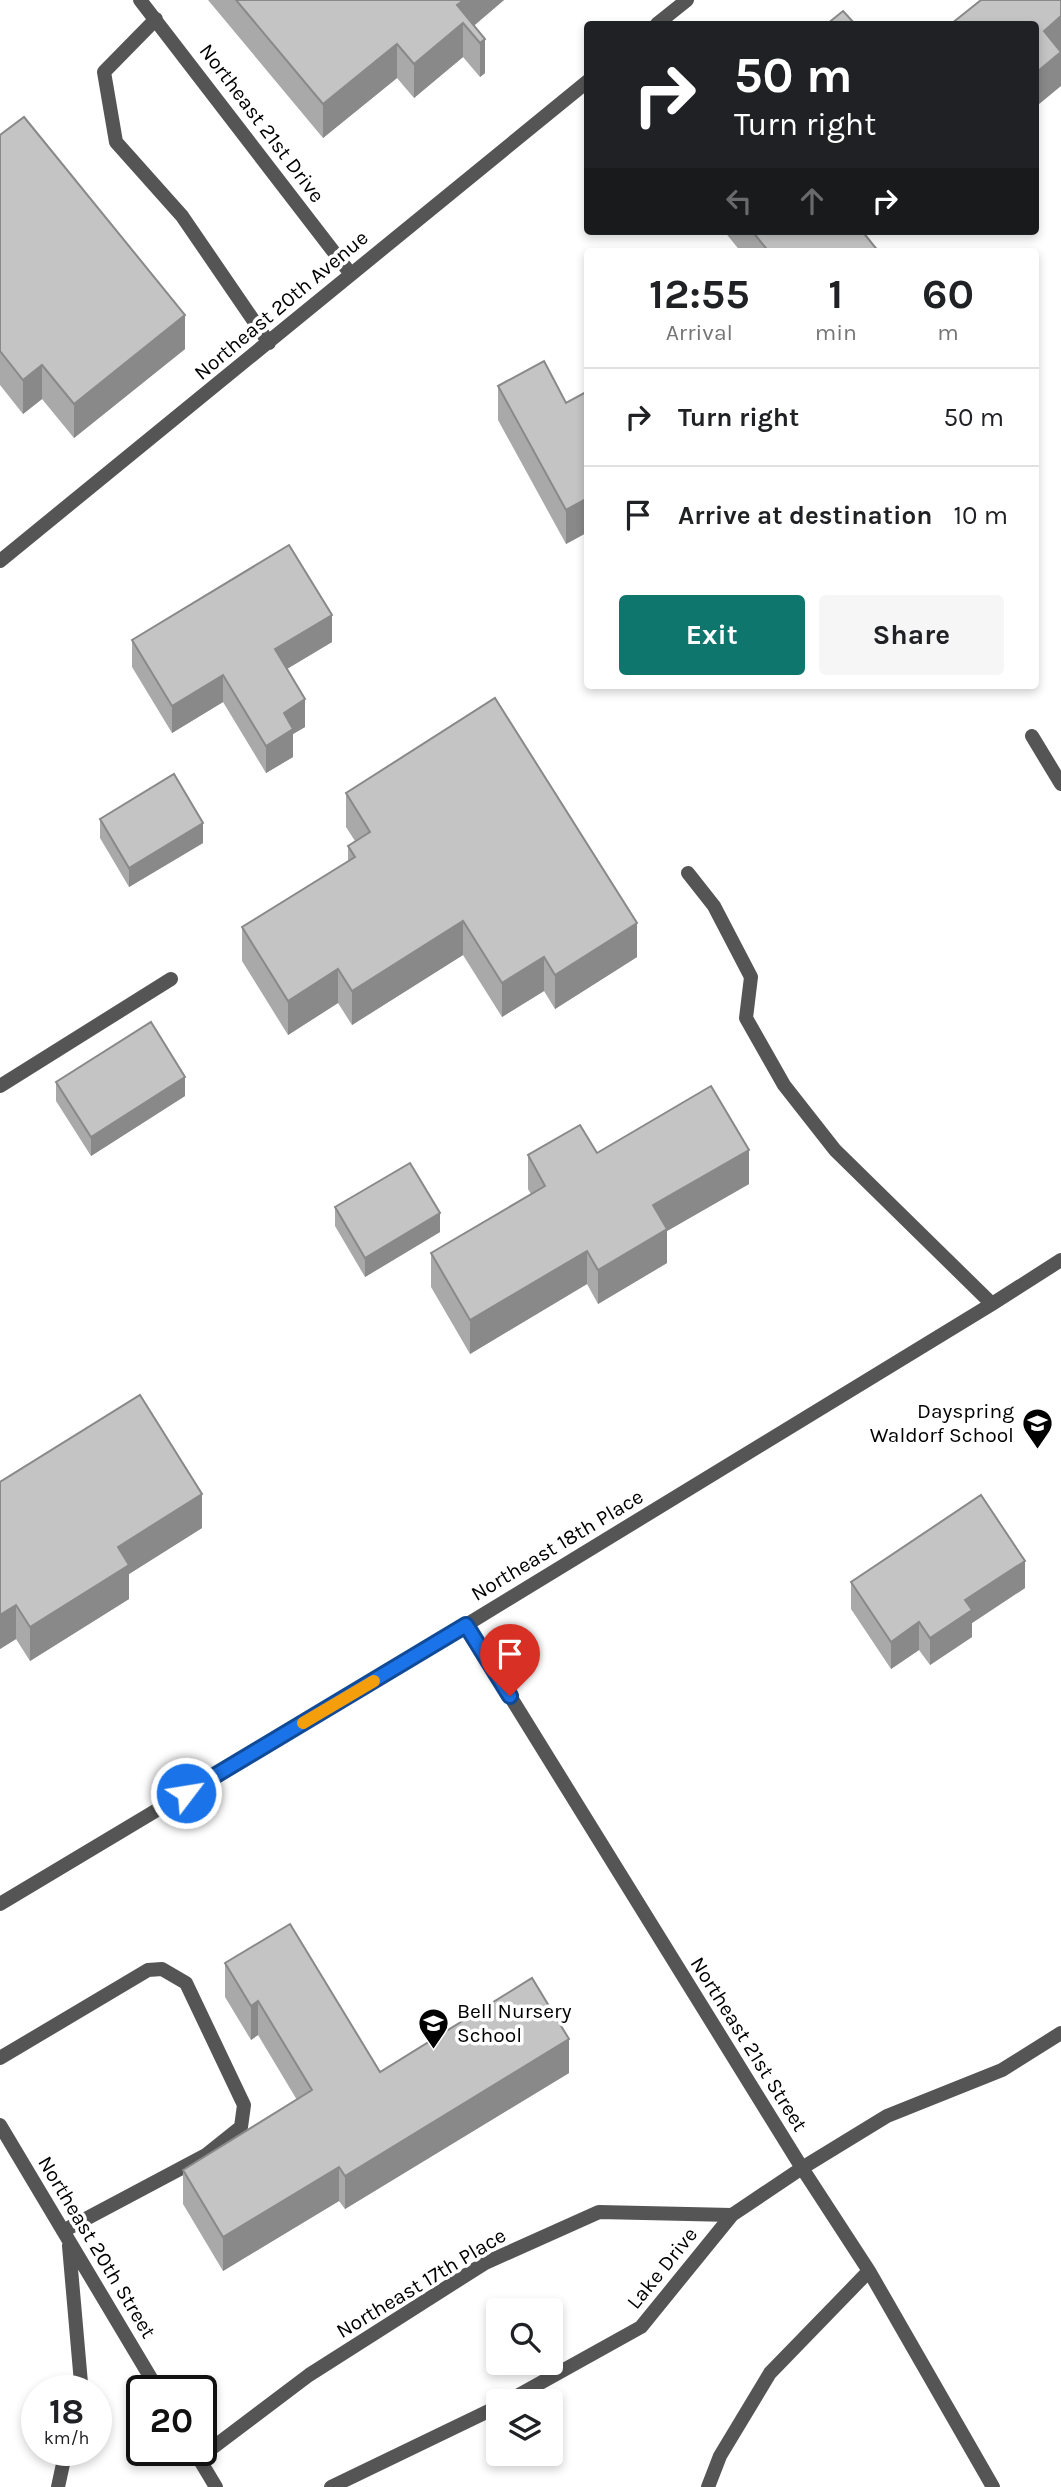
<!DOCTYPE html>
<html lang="en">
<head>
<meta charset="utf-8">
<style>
	body { margin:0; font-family:Karla,sans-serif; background:#f6f6f6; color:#202124; height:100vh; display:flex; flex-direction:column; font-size:26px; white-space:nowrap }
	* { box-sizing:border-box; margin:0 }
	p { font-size:23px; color:#757577 }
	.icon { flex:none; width:38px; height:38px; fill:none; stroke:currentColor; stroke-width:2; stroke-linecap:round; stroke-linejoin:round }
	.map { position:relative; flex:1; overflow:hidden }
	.side { position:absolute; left:584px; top:248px; width:455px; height:441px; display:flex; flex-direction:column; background:#fff; border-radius:7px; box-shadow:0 4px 10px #0003 }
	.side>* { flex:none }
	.guide { position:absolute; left:584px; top:21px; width:455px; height:214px; border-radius:7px; box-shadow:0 4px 10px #0003; background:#202124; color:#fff; overflow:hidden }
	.controls { position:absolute; left:486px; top:2298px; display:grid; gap:14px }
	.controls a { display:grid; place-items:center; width:77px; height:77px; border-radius:7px; background:#fff; box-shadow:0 4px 10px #0003; font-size:35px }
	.speed { position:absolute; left:21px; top:2375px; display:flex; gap:14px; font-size:35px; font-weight:700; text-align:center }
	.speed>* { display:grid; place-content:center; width:91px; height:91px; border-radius:50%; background:#fff; box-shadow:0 4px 10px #0003; line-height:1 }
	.speed small { font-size:18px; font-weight:400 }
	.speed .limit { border:4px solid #111; border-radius:10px; background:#fff; color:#111 }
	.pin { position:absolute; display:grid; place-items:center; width:60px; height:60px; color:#fff; margin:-72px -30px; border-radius:50% 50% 50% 0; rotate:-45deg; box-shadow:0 0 7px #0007 }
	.pin .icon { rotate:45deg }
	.me { position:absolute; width:77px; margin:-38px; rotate:59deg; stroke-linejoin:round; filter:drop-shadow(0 0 5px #0008) }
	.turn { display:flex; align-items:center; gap:24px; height:147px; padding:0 35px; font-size:32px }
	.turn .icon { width:91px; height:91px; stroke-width:2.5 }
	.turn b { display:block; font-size:49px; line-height:60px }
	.lanes { display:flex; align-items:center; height:66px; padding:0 35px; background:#0003; justify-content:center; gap:35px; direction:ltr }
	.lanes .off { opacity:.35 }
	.eta { display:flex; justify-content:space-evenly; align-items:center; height:119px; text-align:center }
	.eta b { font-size:42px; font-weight:700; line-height:49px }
	.primary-button { display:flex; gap:14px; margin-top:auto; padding:14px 35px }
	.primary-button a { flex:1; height:80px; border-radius:7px; background:#0f766e; color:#fff; font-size:28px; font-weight:700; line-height:80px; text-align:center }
	.primary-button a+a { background:#f6f6f6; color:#202124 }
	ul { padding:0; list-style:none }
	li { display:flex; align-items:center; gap:21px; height:98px; padding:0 35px; border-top:2px solid #e0e0e0 }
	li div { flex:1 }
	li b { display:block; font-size:26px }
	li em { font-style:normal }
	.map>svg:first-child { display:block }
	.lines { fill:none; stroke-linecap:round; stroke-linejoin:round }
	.lane { stroke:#555; stroke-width:14 }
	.wall { fill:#a9a9a9 }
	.shaded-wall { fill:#898989 }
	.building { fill:#c4c4c4; stroke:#898989; stroke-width:2 }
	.route-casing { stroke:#114b97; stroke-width:18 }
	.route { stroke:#1a73e8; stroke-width:12 }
	.slow { stroke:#f59e0b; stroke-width:12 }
	.labels { text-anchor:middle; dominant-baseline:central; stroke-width:7; stroke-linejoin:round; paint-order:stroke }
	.street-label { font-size:21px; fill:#000; stroke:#fff }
	.poi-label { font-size:21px; fill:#000; stroke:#fff; text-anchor:end }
</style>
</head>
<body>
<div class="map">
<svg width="1061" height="2487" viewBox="0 0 1061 2487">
	<rect width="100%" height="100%" fill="#fff"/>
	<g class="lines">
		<path class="lane" d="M140 0 350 273
			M156 19 104 72 116 142 182 216 269 343
			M657 24 687 0
			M0 561 588 81
			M1032 736 1061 784
			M688 873 714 906 751 977 746 1018 784 1085 835 1150 992 1304
			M0 1086 171 979
			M466 1625 802 2168 869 2271 993 2487
			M0 1904 466 1625 992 1304 1061 1260
			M0 2058 148 1970 162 1969 186 1983 244 2105 241 2127 206 2155 63 2231
			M0 2125 158 2390
			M69 2246 81 2383 79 2390
			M508 2401 641 2327 732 2215
			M195 2452 216 2487
			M199 2458 309 2375 485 2263 599 2212 732 2215 802 2168 887 2116 1002 2070 1061 2033
			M58 2487 66 2450
			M331 2487 499 2406
			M708 2487 720 2456 770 2373 869 2271"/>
	</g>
	<path class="wall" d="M208 0H504L474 25 485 39V73L480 77 463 57 414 98 397 78 323 138Z
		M1061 0V50L1038 105 1036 103V24Z
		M0 135 185 349 74 438 42 399 23 414 0 385Z
		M724 231H862L879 252H741Z
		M498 386 566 403 588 391V532L566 544 498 420Z
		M132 640 332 642 287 669 305 727 293 734V757L266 773 223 702 172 733 132 667Z
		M346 793 637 957 555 1009 544 991 502 1017 463 955 352 1025 338 1003 288 1035 242 961V927L348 861V846L355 841 346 827Z
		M100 819 203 843 129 887 100 838Z
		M56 1082 185 1096 91 1156 56 1101Z
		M597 1153 749 1184 667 1231V1263L598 1304 587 1284 470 1354 431 1287V1253L531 1194 528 1189V1155Z
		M335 1207 440 1232 365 1277 335 1226Z
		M0 1482 202 1528 129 1574V1599L30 1661 16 1639 0 1649Z
		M851 1582 1025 1588 972 1623V1637L930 1665 919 1650 891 1669 851 1609Z
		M225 1963 380 2072 569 2073 345 2209 339 2201 223 2271 183 2204V2170L297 2100 258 2035 251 2040 225 1997Z"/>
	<path class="shaded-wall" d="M464 0H504L469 30 463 23V57L414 98V64L457 5Z
		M1061 16V50L1044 65V31Z
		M485 39V73L480 77V43Z
		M397 44V78L323 138V104Z
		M1061 52V86L1038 105V71Z
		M185 315V349L74 438V404Z
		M42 365V399L23 414V380Z
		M588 498V532L566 544V510Z
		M332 615V642L275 676V649Z
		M223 675V702L172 733V706Z
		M305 699V727L293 734V757L266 773V746L284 713Z
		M203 823V843L129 887V868Z
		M463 921V955L352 1025V991Z
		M637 923V957L555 1009V975Z
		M544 957V991L502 1017V983Z
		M338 969V1003L288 1035V1001Z
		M185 1077V1096L91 1156V1137Z
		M749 1150V1184L667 1231V1263L598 1304V1270L653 1205Z
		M440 1213V1232L365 1277V1258Z
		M587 1251V1284L470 1354V1320Z
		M202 1494V1528L129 1574V1599L30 1661V1627L118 1547Z
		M1025 1561V1588L972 1623V1637L930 1665V1638L965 1600Z
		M16 1605V1639L0 1649V1615Z
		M919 1622V1650L891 1669V1642Z
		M258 2001V2035L251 2040V2006Z
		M569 2039V2073L345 2209V2176Z
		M339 2167V2201L223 2271V2237Z"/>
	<path class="building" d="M236 0H464L457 5 485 39 480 43 463 23 414 64 397 44 323 104Z
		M981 0H1061V16L1044 31 1061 52 1038 71 1036 69V24H951Z
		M843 11 855 24H827Z
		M24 117 185 315 74 404 42 365 23 380 0 351V135Z
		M752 231H862L879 252H769Z
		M544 361 566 403 588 391V498L566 510 498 386Z
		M289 545 332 615 275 649 305 699 284 713 293 729 266 746 223 675 172 706 132 640Z
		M495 698 637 923 555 975 544 957 502 983 463 921 352 991 338 969 288 1001 242 927 355 857 348 846 370 832 346 793Z
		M174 774 203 823 129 868 100 819Z
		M151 1022 185 1077 91 1137 56 1082Z
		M711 1086 749 1150 653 1205 667 1229 598 1270 587 1251 470 1320 431 1253 545 1186 528 1155 580 1125 597 1153Z
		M410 1163 440 1213 365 1258 335 1207Z
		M140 1395 202 1494 118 1547 129 1565 30 1627 16 1605 0 1615V1482Z
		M981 1495 1025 1561 965 1600 972 1610 930 1638 919 1622 891 1642 851 1582Z
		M290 1924 380 2072 532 1978 569 2039 345 2176 339 2167 223 2237 183 2170 312 2090 258 2001 251 2006 225 1963Z"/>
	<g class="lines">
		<defs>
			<path id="route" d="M186 1793 466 1625 510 1696"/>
		</defs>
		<use href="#route" class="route-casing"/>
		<use href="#route" class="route"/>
		<path class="slow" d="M303 1723 374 1681"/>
	</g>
	<defs>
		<symbol id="school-pin" viewBox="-11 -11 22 30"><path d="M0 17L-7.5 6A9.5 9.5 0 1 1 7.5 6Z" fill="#000" stroke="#fff"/><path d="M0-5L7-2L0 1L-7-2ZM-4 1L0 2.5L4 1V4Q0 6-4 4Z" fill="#fff"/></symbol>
	</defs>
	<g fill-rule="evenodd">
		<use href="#school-pin" x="1020" y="1406" width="35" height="47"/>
		<use href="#school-pin" x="416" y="2006" width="35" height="47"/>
	</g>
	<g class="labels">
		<g class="street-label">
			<text transform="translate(262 123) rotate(53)">Northeast 21st Drive</text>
			<text transform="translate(281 305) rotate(-40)">Northeast 20th Avenue</text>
			<text transform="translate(557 1545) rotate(-31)">Northeast 18th Place</text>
			<text transform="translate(749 2044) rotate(58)">Northeast 21st Street</text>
			<text transform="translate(97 2247) rotate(59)">Northeast 20th Street</text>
			<text transform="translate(662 2268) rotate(-51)">Lake Drive</text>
			<text transform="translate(421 2283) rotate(-31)">Northeast 17th Place</text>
		</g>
		<g class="poi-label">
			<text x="1014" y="1411">Dayspring<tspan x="1014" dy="24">Waldorf School</tspan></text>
			<text x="457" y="2011" text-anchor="start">Bell Nursery<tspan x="457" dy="24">School</tspan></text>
		</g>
	</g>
</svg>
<div class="controls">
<a><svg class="icon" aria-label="search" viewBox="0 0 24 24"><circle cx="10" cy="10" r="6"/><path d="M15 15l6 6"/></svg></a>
<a><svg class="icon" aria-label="layers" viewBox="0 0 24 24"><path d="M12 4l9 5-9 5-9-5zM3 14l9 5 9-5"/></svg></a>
</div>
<div class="speed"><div>18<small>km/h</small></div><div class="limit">20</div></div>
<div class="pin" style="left:510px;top:1696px;background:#d93025"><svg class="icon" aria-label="arrive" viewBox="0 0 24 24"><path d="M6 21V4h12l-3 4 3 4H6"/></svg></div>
<svg class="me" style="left:186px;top:1793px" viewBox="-20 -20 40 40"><circle r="17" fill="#1a73e8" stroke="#fff" stroke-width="3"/><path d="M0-11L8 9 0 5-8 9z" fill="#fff"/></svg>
<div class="guide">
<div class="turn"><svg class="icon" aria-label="right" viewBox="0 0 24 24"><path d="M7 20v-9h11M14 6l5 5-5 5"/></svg><div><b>50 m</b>Turn right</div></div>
<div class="lanes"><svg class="icon off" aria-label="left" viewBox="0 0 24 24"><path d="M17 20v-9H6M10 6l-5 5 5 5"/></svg><svg class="icon off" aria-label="ahead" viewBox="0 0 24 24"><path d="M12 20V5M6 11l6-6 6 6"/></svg><svg class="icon" aria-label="right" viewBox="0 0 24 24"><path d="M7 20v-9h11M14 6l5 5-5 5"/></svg></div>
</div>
<section class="side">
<div class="eta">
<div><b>12:55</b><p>Arrival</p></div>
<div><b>1</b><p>min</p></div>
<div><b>60</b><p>m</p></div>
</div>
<ul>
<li><svg class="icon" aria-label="right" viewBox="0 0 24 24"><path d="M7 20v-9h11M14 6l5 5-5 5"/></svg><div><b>Turn right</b></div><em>50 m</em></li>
<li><svg class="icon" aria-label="arrive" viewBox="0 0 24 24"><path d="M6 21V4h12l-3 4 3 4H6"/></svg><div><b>Arrive at destination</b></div><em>10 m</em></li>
</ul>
<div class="primary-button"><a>Exit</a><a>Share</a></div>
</section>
</div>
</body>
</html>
